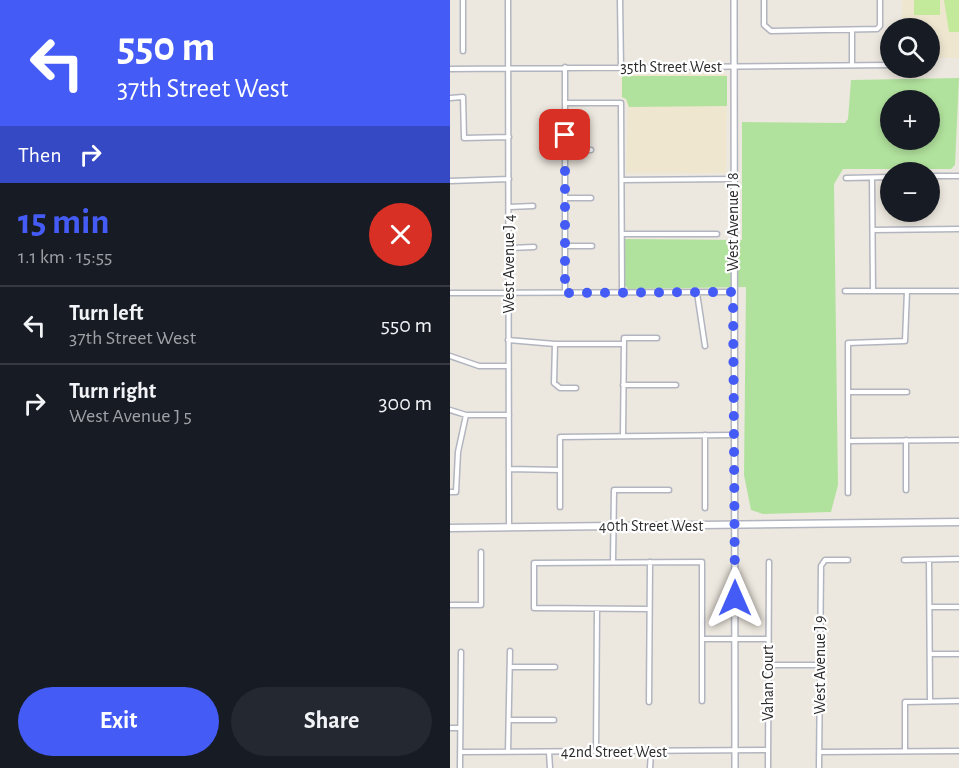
<!DOCTYPE html>
<html lang="en">
<head>
<meta charset="utf-8">
<style>
	body { margin:0; font-family:"Alegreya Sans",sans-serif; background:#242831; color:#f1f3f6; height:100vh; display:flex; flex-direction:column; font-size:22px; white-space:nowrap }
	* { box-sizing:border-box; margin:0 }
	p { font-size:20px; color:#9ea1a6 }
	.icon { flex:none; width:33px; height:33px; fill:none; stroke:currentColor; stroke-width:2; stroke-linecap:round; stroke-linejoin:round }
	.map { position:relative; flex:1; overflow:hidden }
	.panel { display:flex; flex-direction:column; background:#171b24; width:450px }
	.panel>* { flex:none }
	.guide { background:#445cf5; color:#fff; overflow:hidden }
	.buttons { position:absolute; left:430px; top:18px; display:grid; gap:12px }
	.buttons a { display:grid; place-items:center; width:60px; height:60px; border-radius:50%; background:#171b24; box-shadow:0 3px 9px #0003; font-size:30px }
	.pin { position:absolute; display:grid; place-items:center; width:51px; height:51px; color:#fff; margin:-26px; border-radius:12px; box-shadow:0 3px 9px #0006 }
	.me { position:absolute; width:66px; margin:-33px; rotate:0deg; stroke-linejoin:round; filter:drop-shadow(0 0 4px #0008) }
	.turn { display:flex; align-items:center; gap:21px; height:126px; padding:0 18px; font-size:27px }
	.turn .icon { width:78px; height:78px; stroke-width:2.5 }
	.turn b { display:block; font-size:42px; line-height:51px }
	.then { display:flex; align-items:center; height:57px; padding:0 18px; background:#0003; gap:12px; font-size:22px }
	.round { display:grid; place-items:center; flex:none; width:63px; height:63px; border-radius:32px; background:#242831 }
	.summary { display:flex; align-items:center; justify-content:space-between; height:102px; padding:0 18px }
	h1 { font-size:36px; font-weight:600; line-height:45px; color:#445cf5 }
	.button { display:flex; gap:12px; margin-top:auto; padding:12px 18px }
	.button a { flex:1; height:69px; border-radius:36px; background:#445cf5; color:#fff; font-size:24px; font-weight:600; line-height:69px; text-align:center }
	.button a+a { background:#242831; color:#f1f3f6 }
	ul { padding:0; list-style:none }
	li { display:flex; align-items:center; gap:18px; height:78px; padding:0 18px; border-top:2px solid #363941 }
	li div { flex:1 }
	li b { display:block; font-size:22px }
	li em { font-style:normal }
	main { display:flex; flex:1; min-height:0 }
	.map>svg:first-child { display:block }
	.education { fill:#eee6cf }
	.green { fill:#b1e29d; fill-rule:evenodd }
	.pitch { fill:#c3e99a }
	.lines { fill:none; stroke-linecap:round; stroke-linejoin:round }
	.minor-casing { stroke:#b2b5bf; stroke-width:7 }
	.tertiary-casing { stroke:#b2b5bf; stroke-width:8 }
	.secondary-casing { stroke:#b2b5bf; stroke-width:9 }
	.minor { stroke:#fff; stroke-width:4 }
	.tertiary { stroke:#fff; stroke-width:5 }
	.secondary { stroke:#fff; stroke-width:6 }
	.route { stroke:#445cf5; stroke-width:10; stroke-dasharray:0 18 }
	.labels { text-anchor:middle; dominant-baseline:central; stroke-width:4.5; stroke-linejoin:round; paint-order:stroke }
	.street-label { font-size:16px; fill:#2c2c2c; stroke:#fff }
</style>
</head>
<body>
<main>
<section class="panel">
<div class="guide">
<div class="turn"><svg class="icon" aria-label="left" viewBox="0 0 24 24"><path d="M17 20v-9H6M10 6l-5 5 5 5"/></svg><div><b>550 m</b>37th Street West</div></div>
<div class="then">Then<svg class="icon" aria-label="right" viewBox="0 0 24 24"><path d="M7 20v-9h11M14 6l5 5-5 5"/></svg></div>
</div>
<div class="summary"><div><h1>15 min</h1><p>1.1 km · 15:55</p></div><a class="round" style="background:#d93025;color:#fff"><svg class="icon" aria-label="close" viewBox="0 0 24 24"><path d="M6 6l12 12M18 6L6 18"/></svg></a></div>
<ul>
<li><svg class="icon" aria-label="left" viewBox="0 0 24 24"><path d="M17 20v-9H6M10 6l-5 5 5 5"/></svg><div><b>Turn left</b><p>37th Street West</p></div><em>550 m</em></li>
<li><svg class="icon" aria-label="right" viewBox="0 0 24 24"><path d="M7 20v-9h11M14 6l5 5-5 5"/></svg><div><b>Turn right</b><p>West Avenue J 5</p></div><em>300 m</em></li>
</ul>
<div class="button"><a>Exit</a><a>Share</a></div>
</section>
<div class="map">
<svg width="509" height="768" viewBox="0 0 509 768">
	<rect width="100%" height="100%" fill="#ede8df"/>
	<path class="education" d="M452 0H509V58L480 57V28H452Z
		M274 73 277 76 276 173H176L178 107 175 99 171 98V74Z"/>
	<path class="green" d="M172 76H277V106L179 107 176 99 172 97Z
		M509 78 505 165 501 169H393L384 184 388 485 381 512 313 514 301 510 294 475 296 287 178 289 175 285V239L292 240V122L395 123 398 119 401 80ZM441 100H480V140H441Z"/>
	<path class="pitch" d="M464 0H490V15H464Z
		M494 0H509V32H499Z"/>
	<g class="lines">
		<defs>
			<path id="minor" d="M13 0V51
				M58 0 59 527
				M170 0 171 68
				M314 0V25L321 31 427 29 430 26V0
				M402 30V65
				M115 67V293
				M0 69 441 65
				M0 98 13 97 14 138 59 137
				M115 103H171L172 293
				M115 151 141 150
				M480 176H509
				M396 178 441 177
				M422 178 423 291
				M172 180 283 179
				M0 181 59 179
				M115 198H141
				M59 207 83 206
				M423 230 509 229
				M172 234H267
				M116 246H142
				M59 248 84 247
				M395 291H509
				M0 293 283 292
				M247 293 255 346
				M58 340 105 344H174
				M105 344 104 383 110 388H126
				M0 356 29 366H58
				M173 385H226
				M398 392H457
				M0 410 16 415H59
				M173 436 174 338H207
				M456 440V490
				M398 441 509 440
				M59 469 110 470
				M0 492H6L8 452 16 415
				M398 493V343L455 341 457 291
				M110 507V437L283 435
				M255 508V435
				M454 560 509 559
				M479 560 480 701
				M163 562 164 490H219
				M0 605H31V552
				M480 607H509
				M199 609 84 608V563L252 562V701
				M252 639H318
				M480 654H509
				M318 665H370
				M60 667H105
				M199 702 200 562
				M59 720H104
				M0 728H10
				M58 751 60 651
				M455 751V702L509 701
				M10 752 317 750
				M99 752 100 768
				M146 752 147 609
				M370 752 509 751
				M10 768 11 652
				M200 768 201 752
				M318 768 319 562
				M369 768 371 566 375 560H398"/>
			<path id="tertiary" d="M284 0 285 768"/>
			<path id="secondary" d="M0 528 509 522"/>
		</defs>
		<use href="#minor" class="minor-casing"/>
		<use href="#tertiary" class="tertiary-casing"/>
		<use href="#secondary" class="secondary-casing"/>
		<use href="#minor" class="minor"/>
		<use href="#tertiary" class="tertiary"/>
		<use href="#secondary" class="secondary"/>
	</g>
	<g class="lines">
		<path class="route" d="M115 135V293L283 292 285 598"/>
	</g>
	<g class="labels">
		<g class="street-label">
			<text x="221" y="67">35th Street West</text>
			<text transform="translate(283 222) rotate(-90)">West Avenue J 8</text>
			<text transform="translate(59 264) rotate(-90)">West Avenue J 4</text>
			<text x="201" y="526">40th Street West</text>
			<text transform="translate(370 665) rotate(-90)">West Avenue J 9</text>
			<text transform="translate(318 683) rotate(-90)">Vahan Court</text>
			<text x="164" y="752">42nd Street West</text>
		</g>
	</g>
</svg>
<div class="buttons">
<a><svg class="icon" aria-label="search" viewBox="0 0 24 24"><circle cx="10" cy="10" r="6"/><path d="M15 15l6 6"/></svg></a>
<a>+</a>
<a>−</a>
</div>
<div class="pin" style="left:115px;top:135px;background:#d93025"><svg class="icon" aria-label="arrive" viewBox="0 0 24 24"><path d="M6 21V4h12l-3 4 3 4H6"/></svg></div>
<svg class="me" style="left:285px;top:598px" viewBox="-20 -20 40 40"><path d="M0-17L14 15 0 8-14 15z" fill="#445cf5" stroke="#fff" stroke-width="4"/></svg>
</div>
</main>
</body>
</html>
